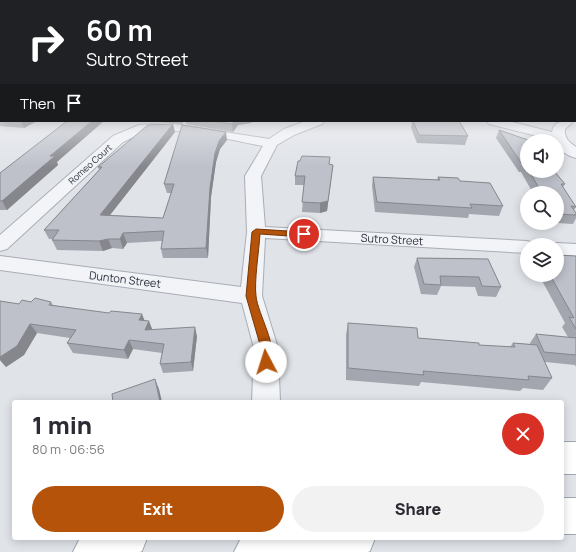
<!DOCTYPE html>
<html lang="en">
<head>
<meta charset="utf-8">
<style>
	body { margin:0; font-family:Manrope,sans-serif; background:#f2f2f3; color:#2b2b33; height:100vh; display:flex; flex-direction:column; font-size:15px; white-space:nowrap }
	* { box-sizing:border-box; margin:0 }
	p { font-size:13px; color:#7c7c81 }
	.icon { flex:none; width:22px; height:22px; fill:none; stroke:currentColor; stroke-width:2; stroke-linecap:round; stroke-linejoin:round }
	.map { position:relative; flex:1; overflow:hidden }
	.drawer { position:absolute; left:12px; top:400px; width:552px; height:140px; display:flex; flex-direction:column; background:#fff; border-radius:4px; box-shadow:0 2px 10px #0003 }
	.drawer>* { flex:none }
	.top-card { position:absolute; left:0px; top:0px; width:576px; height:122px; box-shadow:0 2px 10px #0003; background:#202124; color:#fff; overflow:hidden }
	.fabs { position:absolute; left:520px; top:134px; display:grid; gap:8px }
	.fabs a { display:grid; place-items:center; width:44px; height:44px; border-radius:50%; background:#fff; box-shadow:0 2px 10px #0003; font-size:20px }
	.pin { position:absolute; display:grid; place-items:center; width:34px; height:34px; color:#fff; margin:-17px; border:2px solid #fff; border-radius:50%; box-shadow:0 1px 4px #0007 }
	.me { position:absolute; width:44px; margin:-22px; rotate:355deg; stroke-linejoin:round; filter:drop-shadow(0 0 3px #0008) }
	.turn { display:flex; align-items:center; gap:14px; height:84px; padding:0 20px; font-size:18px }
	.turn .icon { width:52px; height:52px; stroke-width:2.5 }
	.turn b { display:block; font-size:28px; line-height:34px }
	.then { display:flex; align-items:center; height:38px; padding:0 20px; background:#0003; gap:8px; font-size:15px }
	.round { display:grid; place-items:center; flex:none; width:42px; height:42px; border-radius:21px; background:#f2f2f3 }
	.overview { display:flex; align-items:center; justify-content:space-between; height:68px; padding:0 20px }
	h1 { font-size:24px; font-weight:800; line-height:30px }
	.cta { display:flex; gap:8px; margin-top:auto; padding:8px 20px }
	.cta a { flex:1; height:46px; border-radius:24px; background:#b45309; color:#fff; font-size:16px; font-weight:800; line-height:46px; text-align:center }
	.cta a+a { background:#f2f2f3; color:#2b2b33 }
	.map>svg:first-child { display:block }
	.lines { fill:none; stroke-linecap:round; stroke-linejoin:round }
	.minor-casing { stroke:#a9adb5; stroke-width:2 }
	.primary-casing { stroke:#a0a6b3; stroke-width:2 }
	.minor { fill:#f3f4f7; fill-rule:evenodd }
	.primary { fill:#fff; fill-rule:evenodd }
	.wall { fill:#a3a6ae }
	.shaded-wall { fill:#85878d }
	.building { fill:#bec1ca; stroke:#85878d }
	.route { fill:#b45309; stroke:#753606 }
	.labels { text-anchor:middle; dominant-baseline:central; stroke-width:3; stroke-linejoin:round; paint-order:stroke }
	.far-street-label { font-size:9px; fill:#2a303e; stroke:#f0f2f6 }
	.street-label { font-size:11px; fill:#2a303e; stroke:#f0f2f6 }
</style>
</head>
<body>
<div class="map">
<svg width="576" height="552" viewBox="0 0 576 552">
	<rect width="100%" height="100%" fill="#e0e3e8"/>
	<g class="lines">
		<defs>
			<path id="minor" d="M306 121H324L322 124 294 135 277 145 261 176 265 227 527 241 534 243 535 245H527V253L265 238 262 296 278 348 280 402H252L254 348 242 303 0 270V256L241 287 247 232 245 176 263 146C235 141 171 125 146 132 138 134 130 139 123 142L7 249 0 251V235L113 136 139 125 168 123 269 139 284 129Z
				M487 121H508L552 132C554 120 564 121 574 121L565 129C564 138 569 142 576 147V158C568 156 557 150 557 141L489 124Z
				M557 243 576 244V256L557 255V245H550Z"/>
			<path id="primary" d="M562 442H576V474H562Z
				M562 498H576V534H562Z
				M80 538H147L142 551 140 552H73Z
				M375 538 370 551 368 552H234L241 538Z"/>
		</defs>
		<use href="#minor" class="minor-casing"/>
		<use href="#primary" class="primary-casing"/>
		<use href="#minor" class="minor"/>
		<use href="#primary" class="primary"/>
	</g>
	<path class="wall" d="M0 89H1V121H37L24 128 0 126Z
		M162 121H184L182 124 162 122Z
		M186 121H253L251 123 238 125 233 132 186 124Z
		M412 121H459L468 136 465 145 417 143 411 128Z
		M499 130 527 141V171H554L565 184 563 187 576 207 574 210 576 213V218L573 224 557 223V193H533L521 172H519L496 138Z
		M175 132 110 215 163 218 171 193H167L164 184 227 140 220 149 216 162 211 197 208 258H163L161 249 162 241 127 243 123 249 112 248 103 251 57 250 52 240 53 239H49L44 230 99 170 98 167Z
		M57 162 58 165 7 210H0V173Z
		M329 164 333 165 327 211 320 213 302 212 304 185H295V176Z
		M373 177 437 180 438 177 460 181 503 206 499 216 469 214 468 218 375 212 372 186Z
		M557 255 576 256V367L575 365 545 362 552 378 543 390 523 388 520 391 421 382 419 386 346 380V335L348 323 418 338 479 345 510 347 513 343 530 344V343L536 334 568 337 562 327 565 323 539 275H557Z
		M417 258 488 259 501 287 496 297 478 296 475 287 441 286 437 295 421 294 414 267Z
		M0 301 19 304 31 302H51L53 305 145 321 152 329 197 336 193 371 163 373 160 364 162 353 133 349 128 359 73 353 67 343 70 338 37 333 24 355 6 367 0 360Z"/>
	<path class="shaded-wall" d="M21 121H37L24 128Z
		M92 121H104L57 162 58 165 7 210 2 201 50 156Z
		M234 121H253L251 123 238 125 233 132 232 124Z
		M173 124 175 132 103 224 100 215Z
		M226 132 227 140 220 149 216 162 211 197 208 258 206 248 210 188 215 153 219 141Z
		M333 165 327 211 320 213V203Z
		M123 233 127 243 123 249 120 239Z
		M108 239 112 248 103 251 99 241Z
		M142 314 146 324 139 320Z
		M149 321 153 331 145 330Z
		M30 324 37 333 24 355 6 367 0 360V357Z
		M195 327 197 336 193 371 191 362Z
		M129 340 133 349 128 359 124 350Z
		M155 379 159 389 162 402H160Z"/>
	<path class="building" d="M0 89H1V119H0Z
		M67 121H92L50 156H55L2 201H0V173Z
		M212 121H234L232 124Z
		M413 121H459L468 136 419 135Z
		M173 124 100 215 163 218 174 184H164L182 125 226 132 219 141 215 153 210 188 206 248 161 249 164 231 123 233 120 239H108L99 241 52 240 59 230H44L102 167H98L148 125Z
		M499 130 531 141H527V168L524 164H522Z
		M302 156 330 157 329 164 333 165 328 201 320 203 302 202 305 176H295L298 161H300Z
		M529 171H554L565 184H561L576 207 571 206 576 213V215L557 214V193H542Z
		M373 177 440 180 438 177 458 178 460 181 490 183 503 206 470 204 472 208 377 202Z
		M557 255 576 256V329L569 317 574 318 550 275H557V265H559L557 262Z
		M417 258 488 259 501 287 482 286 479 277 440 276 441 285 424 284Z
		M35 298 51 302 49 305 109 313 111 311 142 314 139 320 149 321 145 330 195 327 191 362 160 364 164 344 129 340 124 350 67 343 76 330 30 324 17 346 0 357V301L19 304 22 300 31 302Z
		M348 323 417 328 418 338 479 343V345L515 347 513 343 537 345 552 378 528 376 529 380 423 371 424 375 348 368Z
		M536 334 576 338V355L544 352Z
		M155 379 160 402H113L112 394Z"/>
	<linearGradient id="sky" x2="0" y2="1"><stop stop-color="#8ab2da"/><stop offset="0.53" stop-color="#f1f2f5"/><stop offset="1" stop-color="#f1f2f5" stop-opacity="0"/></linearGradient>
	<rect width="576" height="167" fill="url(#sky)"/>
	<path class="route" d="M256 229 304 232 308 234 304 237 260 234C259 250 254 282 256 296 258 315 279 347 270 365H262L261 348 246 296 252 232Z"/>
	<g class="labels">
		<g class="far-street-label">
			<text transform="translate(90 164) rotate(-42)">Romeo Court</text>
		</g>
		<g class="street-label">
			<text transform="translate(392 239) rotate(3)">Sutro Street</text>
			<text transform="translate(125 279) rotate(7)">Dunton Street</text>
		</g>
	</g>
</svg>
<div class="fabs">
<a><svg class="icon" aria-label="sound" viewBox="0 0 24 24"><path d="M4 9h4l5-4v14l-5-4H4zM17 9q2 3 0 6"/></svg></a>
<a><svg class="icon" aria-label="search" viewBox="0 0 24 24"><circle cx="10" cy="10" r="6"/><path d="M15 15l6 6"/></svg></a>
<a><svg class="icon" aria-label="layers" viewBox="0 0 24 24"><path d="M12 4l9 5-9 5-9-5zM3 14l9 5 9-5"/></svg></a>
</div>
<div class="pin" style="left:304px;top:234px;background:#d93025"><svg class="icon" aria-label="arrive" viewBox="0 0 24 24"><path d="M6 21V4h12l-3 4 3 4H6"/></svg></div>
<svg class="me" style="left:266px;top:362px" viewBox="-20 -20 40 40"><circle r="19" fill="#fff"/><path d="M0-13L10 11 0 6-10 11z" fill="#b45309"/></svg>
<div class="top-card">
<div class="turn"><svg class="icon" aria-label="right" viewBox="0 0 24 24"><path d="M7 20v-9h11M14 6l5 5-5 5"/></svg><div><b>60 m</b>Sutro Street</div></div>
<div class="then">Then<svg class="icon" aria-label="arrive" viewBox="0 0 24 24"><path d="M6 21V4h12l-3 4 3 4H6"/></svg></div>
</div>
<section class="drawer">
<div class="overview"><div><h1>1 min</h1><p>80 m · 06:56</p></div><a class="round" style="background:#d93025;color:#fff"><svg class="icon" aria-label="close" viewBox="0 0 24 24"><path d="M6 6l12 12M18 6L6 18"/></svg></a></div>
<div class="cta"><a>Exit</a><a>Share</a></div>
</section>
</div>
</body>
</html>
